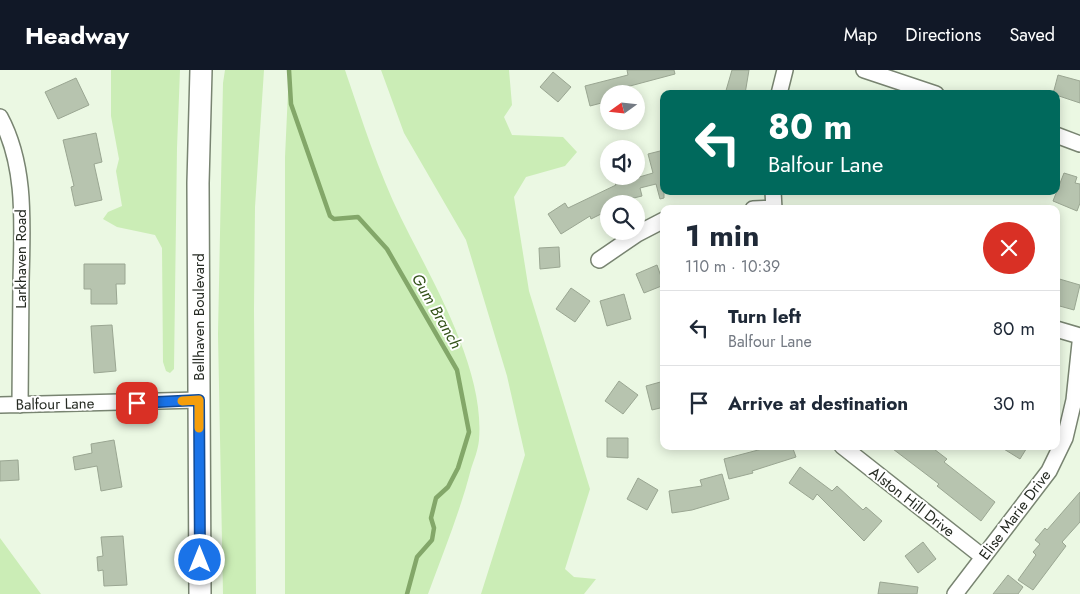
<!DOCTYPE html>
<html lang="en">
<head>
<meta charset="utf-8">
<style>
	body { margin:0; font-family:Jost,sans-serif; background:#f6f6f7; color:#1f2937; height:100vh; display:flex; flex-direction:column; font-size:19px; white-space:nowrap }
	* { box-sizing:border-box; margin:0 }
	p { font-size:16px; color:#747a83 }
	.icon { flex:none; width:28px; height:28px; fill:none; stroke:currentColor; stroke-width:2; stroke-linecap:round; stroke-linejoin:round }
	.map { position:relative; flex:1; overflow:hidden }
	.drawer { position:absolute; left:660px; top:135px; width:400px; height:245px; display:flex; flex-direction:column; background:#fff; border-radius:10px; box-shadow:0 2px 12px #0003 }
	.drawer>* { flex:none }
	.banner { position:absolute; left:660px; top:20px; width:400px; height:105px; border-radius:10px; box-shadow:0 2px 12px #0003; background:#00695c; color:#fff; overflow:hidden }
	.needle { width:32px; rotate:255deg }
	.tools { position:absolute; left:600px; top:15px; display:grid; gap:10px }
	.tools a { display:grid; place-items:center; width:45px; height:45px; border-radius:50%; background:#fff; box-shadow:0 2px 12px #0003; font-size:25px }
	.pin { position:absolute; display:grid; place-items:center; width:42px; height:42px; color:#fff; margin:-21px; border-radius:10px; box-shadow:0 2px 8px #0006 }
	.me { position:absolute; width:55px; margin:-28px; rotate:0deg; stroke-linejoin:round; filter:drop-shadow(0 0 4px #0008) }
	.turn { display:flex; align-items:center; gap:18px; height:105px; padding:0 25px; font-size:22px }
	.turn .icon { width:65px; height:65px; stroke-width:2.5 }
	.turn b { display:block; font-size:35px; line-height:42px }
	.round { display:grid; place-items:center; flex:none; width:52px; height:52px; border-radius:26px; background:#f6f6f7 }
	.head { display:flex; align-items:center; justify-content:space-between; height:85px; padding:0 25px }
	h1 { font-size:30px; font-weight:700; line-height:38px }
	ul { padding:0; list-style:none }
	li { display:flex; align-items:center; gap:15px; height:75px; padding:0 25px; border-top:1px solid #e0e1e3 }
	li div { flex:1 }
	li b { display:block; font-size:19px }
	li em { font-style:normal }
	header { display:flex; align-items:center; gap:30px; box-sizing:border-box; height:70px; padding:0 25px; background:#111827; color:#fff }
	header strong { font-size:24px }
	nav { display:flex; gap:28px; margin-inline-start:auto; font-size:18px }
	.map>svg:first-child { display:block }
	.green { fill:#cbedb6 }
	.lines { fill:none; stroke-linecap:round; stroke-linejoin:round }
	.stream { stroke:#83a769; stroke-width:4.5 }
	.building { fill:#b7c4af; stroke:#9aa692 }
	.street-casing { stroke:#788471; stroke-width:18 }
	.secondary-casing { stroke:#788471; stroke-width:24 }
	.street { stroke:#fff; stroke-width:15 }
	.secondary { stroke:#fff; stroke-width:21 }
	.route-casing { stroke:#114b97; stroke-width:12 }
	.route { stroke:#1a73e8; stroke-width:9 }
	.slow { stroke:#f59e0b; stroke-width:9 }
	.labels { text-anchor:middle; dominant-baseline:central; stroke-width:4; stroke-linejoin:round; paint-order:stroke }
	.street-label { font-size:15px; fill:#252a22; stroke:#fff }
	.water-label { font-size:16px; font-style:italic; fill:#335219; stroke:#fff }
</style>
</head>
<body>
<header>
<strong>Headway</strong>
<nav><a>Map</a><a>Directions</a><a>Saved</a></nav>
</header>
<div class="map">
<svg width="1080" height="524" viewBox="0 0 1080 524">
	<rect width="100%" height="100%" fill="#ebf8e3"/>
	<path class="green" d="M111 0H180L177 78 174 299 170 303 166 301 163 292 162 178 155 165 117 157 103 149 108 142 122 136 116 101 119 89 111 46Z
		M225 0H264L255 137 254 240 256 524H223L218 264 223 13Z
		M289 0H345C362 50 378 101 401 148 432 211 485 298 479 370 478 380 474 390 471 399 460 442 443 483 428 524H285V87Z
		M381 0H509L512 35 504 47 512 65 563 67 577 82 565 96 526 107 514 127 529 221 590 419 565 499 574 507 596 509 584 524H481L525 385 507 306 466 170 404 63Z
		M0 468 41 524H0Z"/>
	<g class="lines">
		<path class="stream" d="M289 0 291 34 330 146 334 149 358 147 387 179 457 300 469 362 458 398 448 417 436 428 431 448 434 458 432 470 417 487 407 524"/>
	</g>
	<path class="building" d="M627 0H674L675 4 615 20 616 24H609V31L590 36 585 16 628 5Z
		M732 0H749L745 24H725Z
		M553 2 571 17 558 32 540 17Z
		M1058 5 1080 11V33L1053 24Z
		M76 8 89 35 58 49 45 22Z
		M96 63 102 92 94 94 102 130 75 136 71 117 74 116 63 70Z
		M664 80V128L660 129 656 114 640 118 642 126 609 134V140L591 149 590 146 561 164 548 144 565 133 568 138 616 115 615 114 653 103 648 84Z
		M1064 103 1077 107 1075 113 1080 114V133L1077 141 1053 131Z
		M559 177 560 197 540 199 539 178Z
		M84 194H125V214H116L117 234H91V219H84Z
		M657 195 664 215 644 223 636 204Z
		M1056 208 1080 215 1074 240 1056 235Z
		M571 218 590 231 575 252 556 239Z
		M624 224 631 249 607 256 600 231Z
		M112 255 116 301 94 303 91 256Z
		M619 311 638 325 623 344 605 331Z
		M664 311V337L652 340 646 316Z
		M607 368H628V388L607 387Z
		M114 370 122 417 101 421 97 396 75 400 73 387 92 383 91 374Z
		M761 376H792L796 387 752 401 753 403 729 409 724 389 762 379Z
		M889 376H930L947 389 944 392 995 432 981 451 937 416 939 414Z
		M999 376H1028L1020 389Z
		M18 390 19 410 0 411V391Z
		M800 397 832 421 837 416 863 440 866 437 882 451 864 471 817 424 813 430 789 413Z
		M722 404 729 429 692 440 672 443 669 421 702 416 700 410Z
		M638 408 658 420 647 440 627 429Z
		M1080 422V452L1062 472 1066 476 1033 520 1018 510 1036 485 1033 482 1040 474 1035 470 1045 458 1047 460Z
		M123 466 127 515 104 516 103 500 98 501 97 487 103 486 101 467Z
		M923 472 936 489 918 503 905 486Z
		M1008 505 1023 517 1018 524H993Z
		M880 512 918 517 917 524H878Z"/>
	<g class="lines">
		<defs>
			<path id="street" d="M864 0 936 24
				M779 24 785 0
				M0 47C27 97 22 157 21 212 21 253 20 294 20 335
				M1056 65 1080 74
				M773 121 774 139
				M753 139 774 138
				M599 190 637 164 664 150
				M1056 259 1080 266
				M0 335 199 330
				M842 376 983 487
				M955 524 1049 401 1065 368 1074 330 1080 273"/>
			<path id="secondary" d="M200 524 198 113 201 0"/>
		</defs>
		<use href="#street" class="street-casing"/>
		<use href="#secondary" class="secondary-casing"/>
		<use href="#street" class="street"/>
		<use href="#secondary" class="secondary"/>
	</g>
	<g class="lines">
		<defs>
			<path id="route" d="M137 333 199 330 200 490"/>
		</defs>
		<use href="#route" class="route-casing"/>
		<use href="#route" class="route"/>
		<path class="slow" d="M182 331 199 330V358"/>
	</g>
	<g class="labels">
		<g class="street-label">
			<text transform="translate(21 189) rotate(-90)">Larkhaven Road</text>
			<text transform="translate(199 247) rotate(-90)">Bellhaven Boulevard</text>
			<text transform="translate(55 334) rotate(-1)">Balfour Lane</text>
			<text transform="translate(912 432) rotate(38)">Alston Hill Drive</text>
			<text transform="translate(1015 445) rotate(-53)">Elise Marie Drive</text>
		</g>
		<g class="water-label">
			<text transform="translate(437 241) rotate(60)">Gum Branch</text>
		</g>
	</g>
</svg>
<div class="tools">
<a><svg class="needle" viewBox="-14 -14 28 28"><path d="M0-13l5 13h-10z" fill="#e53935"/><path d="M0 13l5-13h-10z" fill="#747a83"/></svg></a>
<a><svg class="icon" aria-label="sound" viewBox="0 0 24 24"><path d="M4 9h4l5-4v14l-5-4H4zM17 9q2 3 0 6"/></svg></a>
<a><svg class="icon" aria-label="search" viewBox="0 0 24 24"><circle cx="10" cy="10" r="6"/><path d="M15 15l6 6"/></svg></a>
</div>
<div class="pin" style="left:137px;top:333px;background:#d93025"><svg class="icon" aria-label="arrive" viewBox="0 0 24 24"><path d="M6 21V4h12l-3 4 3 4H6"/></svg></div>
<svg class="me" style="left:200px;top:490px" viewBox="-20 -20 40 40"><circle r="17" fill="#1a73e8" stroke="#fff" stroke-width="3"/><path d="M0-11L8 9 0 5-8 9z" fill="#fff"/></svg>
<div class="banner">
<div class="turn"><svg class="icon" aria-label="left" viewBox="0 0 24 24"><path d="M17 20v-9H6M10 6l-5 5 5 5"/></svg><div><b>80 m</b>Balfour Lane</div></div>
</div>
<section class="drawer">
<div class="head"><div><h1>1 min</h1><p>110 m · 10:39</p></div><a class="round" style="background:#d93025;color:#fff"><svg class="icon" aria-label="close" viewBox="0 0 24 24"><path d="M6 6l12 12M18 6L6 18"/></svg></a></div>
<ul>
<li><svg class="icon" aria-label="left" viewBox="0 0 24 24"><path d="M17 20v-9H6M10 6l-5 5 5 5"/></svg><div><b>Turn left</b><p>Balfour Lane</p></div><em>80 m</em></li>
<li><svg class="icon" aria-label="arrive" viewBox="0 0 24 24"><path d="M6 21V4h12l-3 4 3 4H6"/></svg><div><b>Arrive at destination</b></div><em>30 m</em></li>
</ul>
</section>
</div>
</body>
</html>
